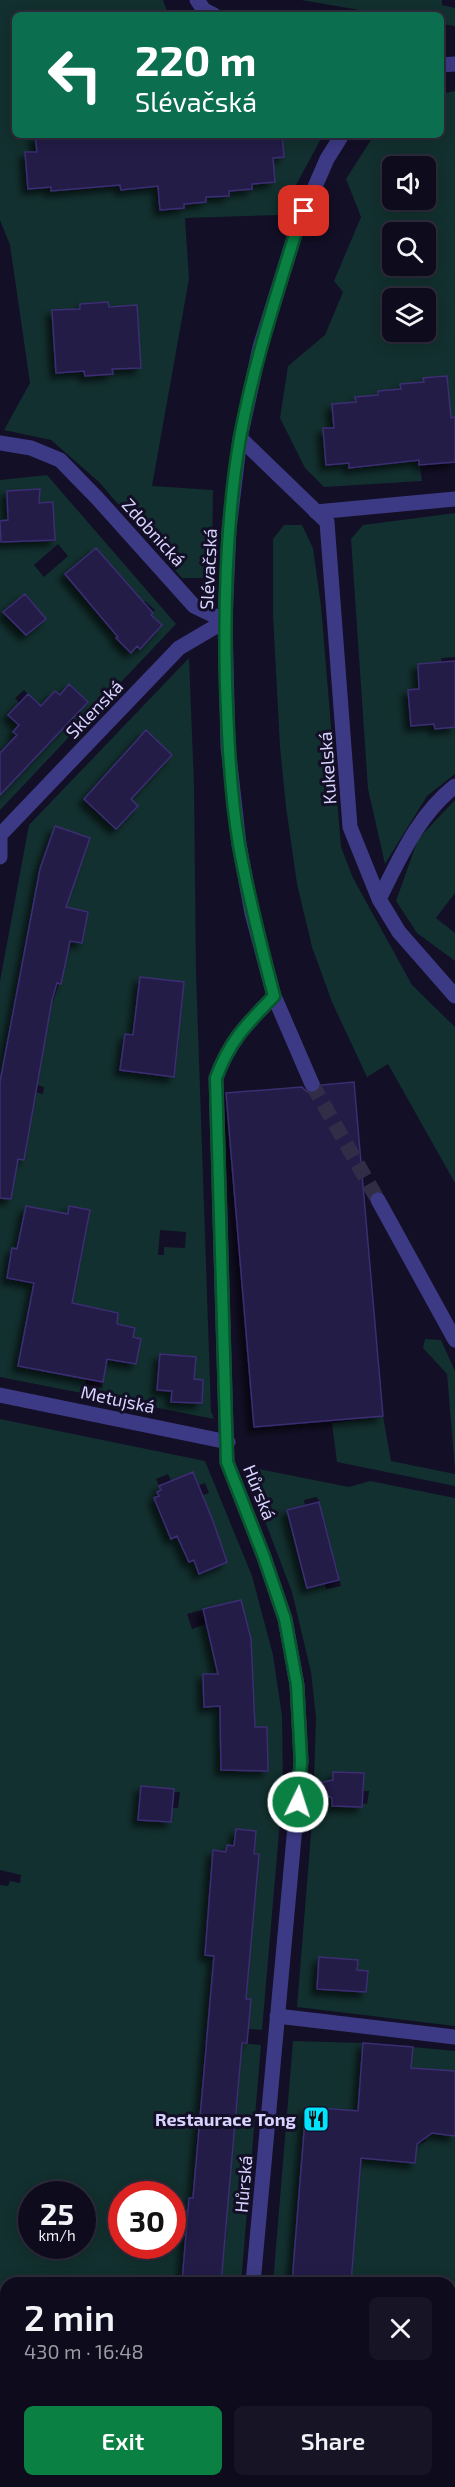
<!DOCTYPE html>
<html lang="en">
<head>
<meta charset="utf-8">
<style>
	body { margin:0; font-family:"Exo 2",sans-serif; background:#171425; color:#f1f3f6; height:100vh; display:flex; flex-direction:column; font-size:22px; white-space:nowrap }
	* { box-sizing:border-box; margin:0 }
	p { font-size:20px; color:#9b9ba3 }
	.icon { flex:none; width:33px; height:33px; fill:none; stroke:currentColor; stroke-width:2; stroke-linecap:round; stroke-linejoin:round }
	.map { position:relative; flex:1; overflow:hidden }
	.panel { position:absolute; left:0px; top:2277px; width:456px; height:210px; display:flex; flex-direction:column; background:#0e0b1c; border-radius:18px 18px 0 0; box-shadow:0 3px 15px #0003,0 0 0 2px #2e2b3b }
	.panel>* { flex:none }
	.top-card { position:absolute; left:12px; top:12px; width:432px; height:126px; border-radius:9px; box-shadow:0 3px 15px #0003,0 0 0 2px #2e2b3b; background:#0b6e4f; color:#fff; overflow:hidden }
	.tools { position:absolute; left:382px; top:156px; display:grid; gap:12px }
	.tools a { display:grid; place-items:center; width:54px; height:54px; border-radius:9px; background:#0e0b1c; box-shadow:0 3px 15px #0003,0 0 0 2px #2e2b3b; font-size:30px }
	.speed { position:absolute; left:18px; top:2181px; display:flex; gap:12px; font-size:30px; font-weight:700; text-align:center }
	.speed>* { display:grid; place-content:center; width:78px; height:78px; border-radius:50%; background:#0e0b1c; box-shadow:0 3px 15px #0003,0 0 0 2px #2e2b3b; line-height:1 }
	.speed small { font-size:15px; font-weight:400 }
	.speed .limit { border:9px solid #d22; background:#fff; color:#111 }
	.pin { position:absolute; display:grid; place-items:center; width:51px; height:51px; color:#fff; margin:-26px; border-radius:12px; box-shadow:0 3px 9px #0006 }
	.me { position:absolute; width:66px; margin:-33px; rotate:4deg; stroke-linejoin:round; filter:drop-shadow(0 0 4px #0008) }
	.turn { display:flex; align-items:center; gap:21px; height:126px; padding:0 24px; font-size:27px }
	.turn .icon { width:78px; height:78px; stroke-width:2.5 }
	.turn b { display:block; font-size:42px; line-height:51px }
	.round { display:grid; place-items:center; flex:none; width:63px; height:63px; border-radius:9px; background:#171425 }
	.head { display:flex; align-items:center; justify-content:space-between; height:102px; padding:0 24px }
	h1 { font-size:36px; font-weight:600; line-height:45px }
	.cta { display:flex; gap:12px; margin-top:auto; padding:12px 24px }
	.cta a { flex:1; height:69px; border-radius:9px; background:#0b8043; color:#fff; font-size:24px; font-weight:600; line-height:69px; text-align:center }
	.cta a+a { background:#171425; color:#f1f3f6 }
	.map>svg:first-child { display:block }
	.green { fill:#12302f; fill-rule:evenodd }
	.building { fill:#241b47; stroke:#3b2d73; stroke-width:1.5; filter:url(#shadow) }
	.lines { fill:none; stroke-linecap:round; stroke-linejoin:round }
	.minor-tunnel { stroke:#312d47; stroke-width:15; stroke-dasharray:15 8; stroke-linecap:butt }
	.minor { stroke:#3d3a85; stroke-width:15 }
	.route-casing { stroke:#07532c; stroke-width:15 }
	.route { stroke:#0b8043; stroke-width:10 }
	.labels { text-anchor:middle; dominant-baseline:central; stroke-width:6; stroke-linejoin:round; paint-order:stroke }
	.street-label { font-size:18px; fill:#d9d4ff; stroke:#130f26 }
	.poi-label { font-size:18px; font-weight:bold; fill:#d9d4ff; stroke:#130f26; text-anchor:end }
</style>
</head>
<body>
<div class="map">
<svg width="455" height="2487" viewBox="0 0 455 2487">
	<defs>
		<filter id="shadow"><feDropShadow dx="-5.5" dy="5.5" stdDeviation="3" flood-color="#0009"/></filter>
	</defs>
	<rect width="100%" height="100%" fill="#130f26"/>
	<path class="green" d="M0 0H163L168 15H15V135H35L37 152H26L51 187V191L120 185 121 190 145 188 156 168 160 210 184 208V204L206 202V197L229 196V191L252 189V184L275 182 273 158 284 157 282 135H323L280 215 185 218 189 279 152 486 213 490 212 560 204 578H182L99 482 51 440 4 430 30 383 10 245 0 220ZM108 302 109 307 137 305 141 368 112 369 113 374 85 376 84 371 56 373 52 311 80 309V304Z
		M301 0H442V5L455 8V26L441 24V15H389Z
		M455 91V417L451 418 447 376 424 378V382L400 385 401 389 378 391V395L355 397 356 402 333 404 334 428 323 429 326 465 349 463 350 468 419 460 422 481 324 487 305 468 280 418 288 366 325 335 343 292 334 281 361 217 346 179 374 135H441V94ZM393 166H426V200H393ZM393 232H426V266H393ZM393 298H426V332H393Z
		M47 475 176 624 0 810V795L2 793 0 790V529L1 542 53 503H39V489L7 491 8 520 0 521V480ZM58 544 68 556 44 577 34 565ZM96 548 129 586 72 569ZM25 594H26L46 619 4 612ZM145 601 155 610 151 615 162 625 140 648 137 646 131 652 116 639 122 632 127 620ZM70 684 88 702 64 727 41 706 55 691 60 695ZM24 690 38 704 29 765 17 735 14 732 19 725 9 715 20 703 15 698Z
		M455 513V657L441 658V662L418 664 419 689 408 690 411 726 434 724 435 729 455 727V774L427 796 385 864 368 789 351 539 363 525Z
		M284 525H302L313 548 321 606 341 847 353 878 412 985 455 1027V1183L388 1064 367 1077 332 1002 312 947 297 884 286 807 280 747 273 615V539Z
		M189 658 194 785 196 972 211 1411 214 1419 0 1377V1168L18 1159 24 1160 28 1142 21 1140 31 1114 36 1092 43 1094 44 1087 37 1085 38 1081 2 1074 0 1082V981L29 825ZM146 731 172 755 148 782 122 757ZM106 775 138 806 116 829 84 799ZM55 826 73 885 39 873ZM34 902 87 912 82 943 58 939ZM64 967 53 1001 18 993ZM140 977 184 982 136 1010ZM12 1015 43 1021 6 1052ZM125 1034 179 1041 174 1077 120 1070ZM26 1206 50 1211 65 1229 69 1206 90 1211 80 1264 53 1259 77 1277 59 1373 18 1366 34 1283 7 1278 12 1249H17ZM160 1230 186 1232 185 1248 164 1247V1255H158ZM101 1310 118 1313 117 1324 135 1328 133 1337 141 1339 137 1356 128 1363 90 1355ZM160 1355 195 1357 194 1379 203 1380 202 1403 171 1402 172 1391ZM89 1361 106 1365 102 1388 85 1385Z
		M455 800V893L436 918 455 933V961L417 933 396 901 418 839Z
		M425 1339 441 1340 455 1371V1469L447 1374 423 1348Z
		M383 1416 391 1461 455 1474V1486L337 1462 332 1423Z
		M0 1419 205 1461 252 1576 273 1655 282 1716 283 1786 262 2030 239 2028 238 2043 261 2045 241 2283H221L223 2267 214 2266 182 2283H6V2481H225L224 2487H0V1885L8 1886 10 1881 20 1883 21 1875 0 1870ZM193 1472 199 1485 205 1483 209 1493 203 1495 213 1521 171 1539 154 1499 159 1496 161 1490 156 1479 168 1474 171 1481ZM216 1530 227 1562 199 1574 194 1560ZM241 1600 250 1638 212 1648 206 1624 192 1629 187 1614ZM252 1672 204 1707V1706L203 1674ZM221 1727 268 1761 267 1771 221 1770ZM174 1789V1792H180L178 1808H172L171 1822 138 1820ZM213 1851 259 1854 255 1891 210 1887ZM209 1913 253 1917 250 1959 205 1955ZM212 1976 248 1980 246 1999 251 2000 222 2011 209 2010ZM205 2043 221 2044 241 2053 237 2104 216 2102 215 2108 200 2107ZM197 2136 233 2139 231 2175 195 2172ZM32 2194H82V2246H32ZM122 2194H172V2246H122ZM189 2198 228 2201 226 2240 186 2236Z
		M244 1466 349 1487 370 1481 455 1498V2026L297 2007 313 1809 316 1718 311 1672 292 1592ZM316 1497 319 1500 341 1586 326 1589 325 1584 307 1588 287 1510 305 1505 304 1500ZM333 1772 364 1773 363 1791H369L367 1804 362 1803 361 1807 332 1806V1796L325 1794 324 1790 333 1782ZM319 1957 357 1960V1970L368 1971 366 1992 317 1988Z
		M293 2041 363 2043 359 2101 383 2121 336 2109 306 2107 302 2152 415 2163 417 2144 425 2142 427 2133 455 2136V2487H321L322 2481H450V2283H361V2276L336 2273 328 2283 292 2280 291 2283H273ZM331 2185 359 2188 354 2247 326 2244 295 2232 299 2192Z
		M413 2047 455 2051V2071L408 2105Z"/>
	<path class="building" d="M35 135H282L284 157 273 158 275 182 252 184V189L229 191V196L206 197V202L184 204V208L160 210 158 186 121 190 120 185 51 191V187L28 189 25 152H37Z
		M108 302 109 307 137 305 141 368 112 369 113 374 85 376 84 371 56 373 52 310 80 309V304Z
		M447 376 451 418 455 417V462L419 465V460L349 468V463L326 465 323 428H334L332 404 356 402 355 397 378 395V391L401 389 400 384 424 382 423 378Z
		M40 489 39 503 53 502 55 540 1 542 0 521 8 520 7 491Z
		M96 548 153 613 151 615 162 625 140 649 137 646 131 653 116 638 118 637 65 574Z
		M25 594 46 619 26 635 3 612Z
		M455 661V727L435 729 434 724 411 726 408 690 419 689 418 664Z
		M69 684 88 702 0 795V753L17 735 13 732 19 725 8 715 28 694 41 706 55 691 60 695Z
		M146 730 172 755 131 799 138 806 116 829 84 799Z
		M55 826 90 838 66 907 88 912 82 943 70 941 61 984 57 983 52 1000 24 1160 18 1159 11 1199 0 1198V1082L40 869Z
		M140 977 184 982 174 1077 120 1070 125 1034 133 1035Z
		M354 1082 383 1416 254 1427 226 1093 302 1087 306 1091 311 1094 319 1090 322 1085Z
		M26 1206 68 1214 69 1206 90 1210 72 1303 118 1313 117 1324 135 1328 133 1337 141 1339 136 1364 107 1359 103 1382 18 1366 34 1283 7 1278 12 1248 17 1249Z
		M160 1354 196 1357 194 1379 203 1380 202 1403 171 1402 172 1391 157 1390Z
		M193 1472 213 1521 227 1562 199 1574 194 1560 189 1562 177 1536 171 1539 154 1498 159 1496 157 1492 161 1490 159 1486Z
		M319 1502 339 1580 307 1588 287 1510Z
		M241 1600 251 1639 255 1727H267L268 1771 221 1770 220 1706 204 1707 203 1674H218L203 1609Z
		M333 1772 364 1773 362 1807 332 1806V1798L310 1785 333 1780Z
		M141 1786 174 1789 171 1822 138 1820Z
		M236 1829 256 1831 254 1854H259L246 1999H251L247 2043H242L221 2283H182L189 2198H193L214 1956 205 1955 213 1850 226 1852 227 1845 234 1846Z
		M319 1957 358 1960 357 1970 368 1971 366 1992 317 1989Z
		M363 2043 413 2047 411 2068 455 2071V2136L432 2133 417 2144 415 2163 361 2158 351 2283H292L306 2107 358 2111Z"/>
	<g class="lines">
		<path class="minor-tunnel" d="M312 1084 378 1200"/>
		<path class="minor" d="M197 0 204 10 214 15
			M441 65 455 64
			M240 438 327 522 350 827 379 899 399 932 455 996
			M0 443 31 448 60 460 98 499 194 606 225 621
			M316 512 455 499
			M0 835 179 648 225 621
			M0 857V834
			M379 899C400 858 418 815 455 786
			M312 1084 274 996 252 913 239 844 228 747 225 621 229 529 240 438 260 347 297 228 327 159 342 135
			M378 1200 455 1340
			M0 1395 228 1442
			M277 2016 455 2037
			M253 2283 301 1761 297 1685 285 1619 264 1557 227 1462 216 1078C230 1040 247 1024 274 996
			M238 2487V2481"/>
	</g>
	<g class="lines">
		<defs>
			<path id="route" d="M298 1802 301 1761 297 1685 285 1619 264 1557 227 1462 216 1078C230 1040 247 1024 274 996 261 946 248 896 239 845 230 791 228 737 226 683 224 601 226 519 240 438 253 366 276 297 297 228L304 211"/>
		</defs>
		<use href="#route" class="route-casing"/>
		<use href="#route" class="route"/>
	</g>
	<defs>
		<symbol id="restaurant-square" viewBox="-11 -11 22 22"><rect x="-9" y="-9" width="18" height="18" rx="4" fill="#00e5ff" stroke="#130f26"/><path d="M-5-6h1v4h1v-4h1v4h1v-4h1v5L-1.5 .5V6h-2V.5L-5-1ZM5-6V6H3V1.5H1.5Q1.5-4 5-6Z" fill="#111"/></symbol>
	</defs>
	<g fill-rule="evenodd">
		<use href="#restaurant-square" x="301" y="2104" width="30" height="30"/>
	</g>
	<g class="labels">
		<g class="street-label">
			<text transform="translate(154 532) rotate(48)">Zdobnická</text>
			<text transform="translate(208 569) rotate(-87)">Slévačská</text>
			<text transform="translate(94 709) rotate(-46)">Sklenská</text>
			<text transform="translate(327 768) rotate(-94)">Kukelská</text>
			<text transform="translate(118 1399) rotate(12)">Metujská</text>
			<text transform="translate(260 1492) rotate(68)">Hůrská</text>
			<text transform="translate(243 2184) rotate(-85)">Hůrská</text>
		</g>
		<g class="poi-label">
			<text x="296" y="2119">Restaurace Tong</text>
		</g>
	</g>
</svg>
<div class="tools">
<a><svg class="icon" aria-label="sound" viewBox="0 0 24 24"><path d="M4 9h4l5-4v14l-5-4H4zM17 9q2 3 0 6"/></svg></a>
<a><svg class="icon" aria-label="search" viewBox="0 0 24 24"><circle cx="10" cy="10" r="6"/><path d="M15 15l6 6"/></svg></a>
<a><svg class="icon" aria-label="layers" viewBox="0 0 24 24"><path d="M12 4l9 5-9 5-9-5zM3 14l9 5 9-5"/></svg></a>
</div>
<div class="speed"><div>25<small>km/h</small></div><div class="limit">30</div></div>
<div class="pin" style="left:304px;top:211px;background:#d93025"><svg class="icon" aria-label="arrive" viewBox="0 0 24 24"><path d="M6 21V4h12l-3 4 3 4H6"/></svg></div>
<svg class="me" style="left:298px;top:1802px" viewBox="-20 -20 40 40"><circle r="17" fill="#0b8043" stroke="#fff" stroke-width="3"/><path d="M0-11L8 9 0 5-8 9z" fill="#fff"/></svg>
<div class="top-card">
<div class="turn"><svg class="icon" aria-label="left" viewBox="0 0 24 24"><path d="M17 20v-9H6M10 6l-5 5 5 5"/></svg><div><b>220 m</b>Slévačská</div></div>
</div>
<section class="panel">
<div class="head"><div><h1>2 min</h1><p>430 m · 16:48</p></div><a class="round"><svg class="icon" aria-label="close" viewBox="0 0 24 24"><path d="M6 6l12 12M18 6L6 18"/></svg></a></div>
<div class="cta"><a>Exit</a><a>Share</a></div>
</section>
</div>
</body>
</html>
